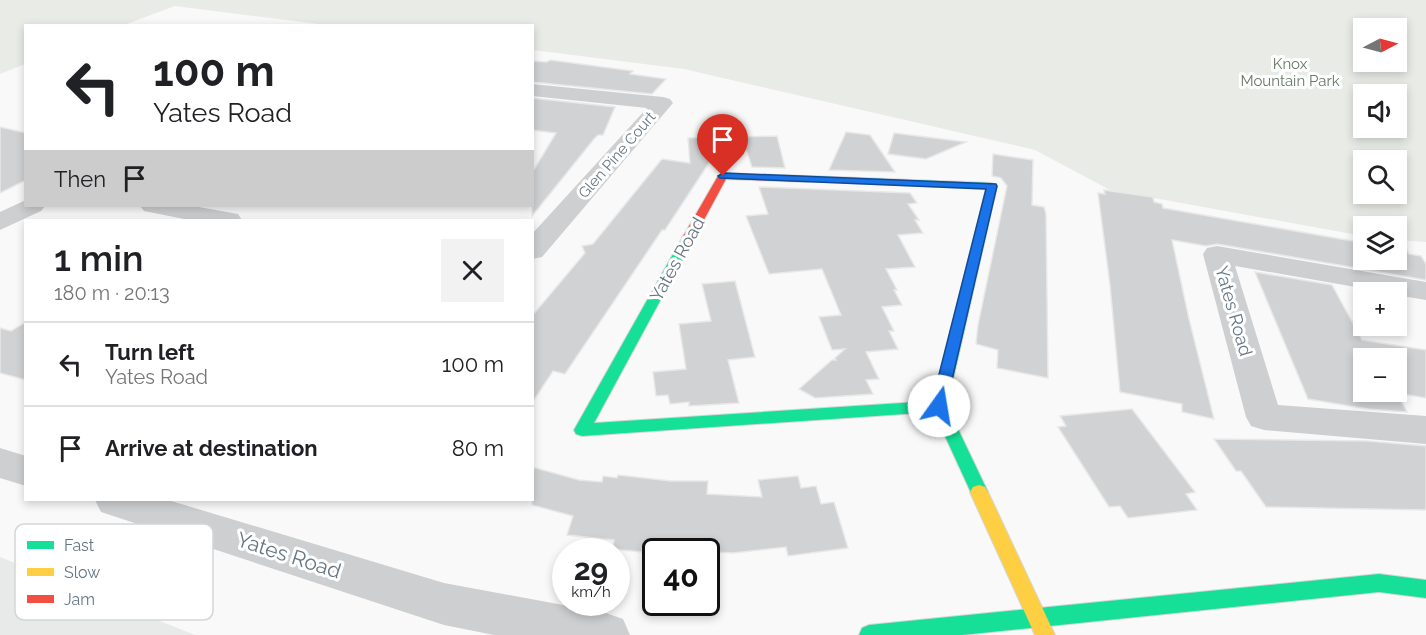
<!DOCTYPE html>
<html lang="en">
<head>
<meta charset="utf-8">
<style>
	body { margin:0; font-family:Raleway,sans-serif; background:#f2f2f2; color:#202124; height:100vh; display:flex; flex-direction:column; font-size:22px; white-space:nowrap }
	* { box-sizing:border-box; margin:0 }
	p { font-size:20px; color:#757577 }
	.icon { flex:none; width:33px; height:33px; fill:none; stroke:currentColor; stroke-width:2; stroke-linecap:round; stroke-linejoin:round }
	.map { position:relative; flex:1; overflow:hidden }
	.details { position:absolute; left:24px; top:219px; width:510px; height:282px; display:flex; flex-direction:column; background:#fff; border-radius:0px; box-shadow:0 3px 9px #0003 }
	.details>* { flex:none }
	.top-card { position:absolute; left:24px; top:24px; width:510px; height:183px; border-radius:0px; box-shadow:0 3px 9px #0003; background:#fff; color:#202124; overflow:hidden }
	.needle { width:39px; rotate:84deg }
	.fabs { position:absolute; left:1353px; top:18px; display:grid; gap:12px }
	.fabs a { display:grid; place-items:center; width:54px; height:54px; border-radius:0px; background:#fff; box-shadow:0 3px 9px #0003; font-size:30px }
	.speed { position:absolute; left:552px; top:538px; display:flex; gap:12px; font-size:30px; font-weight:700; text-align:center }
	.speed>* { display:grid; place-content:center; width:78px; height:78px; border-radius:50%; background:#fff; box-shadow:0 3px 9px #0003; line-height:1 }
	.speed small { font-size:15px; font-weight:400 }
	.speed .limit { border:3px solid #111; border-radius:9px; background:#fff; color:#111 }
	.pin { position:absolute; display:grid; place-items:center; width:51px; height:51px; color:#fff; margin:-62px -26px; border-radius:50% 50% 50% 0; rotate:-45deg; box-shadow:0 0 6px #0007 }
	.pin .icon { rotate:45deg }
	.me { position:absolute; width:66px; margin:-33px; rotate:13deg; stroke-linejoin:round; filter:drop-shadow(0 0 4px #0008) }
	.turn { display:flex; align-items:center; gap:21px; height:126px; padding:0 30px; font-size:27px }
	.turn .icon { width:78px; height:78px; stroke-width:2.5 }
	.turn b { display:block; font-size:42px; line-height:51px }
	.then { display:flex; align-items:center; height:57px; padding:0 30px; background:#0003; gap:12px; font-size:22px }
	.round { display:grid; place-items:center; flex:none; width:63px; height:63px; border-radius:0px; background:#f2f2f2 }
	.head { display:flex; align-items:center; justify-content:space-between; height:102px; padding:0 30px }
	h1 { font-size:36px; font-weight:600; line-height:45px }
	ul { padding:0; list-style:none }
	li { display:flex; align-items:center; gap:18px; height:84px; padding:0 30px; border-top:2px solid #e0e0e0 }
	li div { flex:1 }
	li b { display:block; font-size:22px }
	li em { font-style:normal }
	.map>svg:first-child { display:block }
	.built { fill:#e8e9e9 }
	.green { fill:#e8ebe6; fill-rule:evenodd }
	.building { fill:#d0d2d3; stroke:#e8e8e8; stroke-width:1.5; fill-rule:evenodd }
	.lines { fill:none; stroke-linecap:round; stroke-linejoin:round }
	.fast-casing { stroke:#d5d6d7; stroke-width:2 }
	.slow-casing { stroke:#d5d6d7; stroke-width:2 }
	.jam-casing { stroke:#d5d6d7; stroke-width:2 }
	.street { fill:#cecfd0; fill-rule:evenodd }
	.fast { fill:#16e098; fill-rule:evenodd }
	.slow { fill:#ffcf43; fill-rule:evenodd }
	.jam { fill:#f24e42; fill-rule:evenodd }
	.route { fill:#1a73e8; stroke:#114b97; stroke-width:1.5 }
	.labels { text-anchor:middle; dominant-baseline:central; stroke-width:6; stroke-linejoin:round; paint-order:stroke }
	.far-park-label { font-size:15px; fill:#687a64; stroke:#fff }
	.far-street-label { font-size:15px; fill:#657683; stroke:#fff }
	.street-label { font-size:18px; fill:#657683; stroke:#fff }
	.near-street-label { font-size:21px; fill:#657683; stroke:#fff }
	.key { fill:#fff; stroke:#d1d6da; stroke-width:1.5 }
	.key-label { font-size:16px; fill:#657683 }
</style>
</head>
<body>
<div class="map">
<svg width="1426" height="635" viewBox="0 0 1426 635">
	<rect width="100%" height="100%" fill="#f9f9f9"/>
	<path class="built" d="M0 557 195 635H0Z"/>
	<path class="green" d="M0 0H1426V242L1397 240 1396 226H1364L1363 236 1110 190 1035 150 684 69 533 50 532 26H335L175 6 124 25 26 26 25 64 0 74ZM1364 28H1396V62H1364ZM1364 94H1396V128H1364ZM1364 160H1396V194H1364Z"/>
	<path class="building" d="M550 60 633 71 630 74 666 79 652 94 532 82V61L547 62Z
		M532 98 615 107 603 135H598L594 139 532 216V173L556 133 532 130Z
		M0 127 26 133V180L0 193Z
		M846 132 870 135 895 172 829 170Z
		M894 133 966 142 926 159 888 154Z
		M777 136 785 168 752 167 742 137Z
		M726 137 665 230H662L565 374 553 371 532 403V316L585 253 582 246 593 244 662 159 690 163 688 138Z
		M993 154 1033 160 1032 205 1044 207 1046 214 1048 378 997 368 998 350 976 344 978 325 1007 186 1001 178 992 176Z
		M759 187 910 193 917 203 908 204 919 220H915L923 233 898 235 915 267 886 269 897 290H894L902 305 882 307 894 331H889L898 349 866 352 879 379 866 380 873 394 815 398 799 389 832 360H836L835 358 845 349 832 350 819 317 841 315 822 269 769 274 746 216 768 214Z
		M1104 190 1153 197 1154 202 1162 204 1163 208 1364 243V260H1396V249L1407 250 1409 254 1421 256 1426 264V280L1217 244 1206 246 1172 240 1189 319 1214 419 1182 412V404L1120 392 1110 285 1098 193 1105 194Z
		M1255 272 1332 285 1362 340 1426 350V398L1397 393 1407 412 1368 409 1308 399ZM1364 358H1396V392H1364Z
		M735 281 755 357 728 360 739 403 689 406V402L670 404 668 395 656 396 653 372 686 369 679 324 711 321 702 284Z
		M26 322V380L0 373V328L11 331Z
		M1132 409 1195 492 1186 494 1197 510 1128 518 1120 506 1109 507 1058 427 1066 426 1060 416Z
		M1214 439 1367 441 1426 446V510L1266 507 1241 471H1236Z
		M532 467 579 480 602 482 603 476 617 478 618 475 671 481H708L707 494 762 497 758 480 798 476 801 488 816 486 821 504 834 502 848 548 788 556 786 547 733 553 642 548V552L612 549 614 540 567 535 573 516 532 505Z"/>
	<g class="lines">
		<defs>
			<path id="fast" d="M808 176 992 183 997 186 947 406 988 492 985 497 979 499 973 497 934 412 582 436 576 434 574 430 681 240 687 236 693 240 594 423 933 401 986 189 804 181 803 179Z
				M1379 574 1426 580V598L1379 592 962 635H859L862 628 869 625Z"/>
			<path id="slow" d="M979 485 985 487 988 492 1055 635H1035L970 492 973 487Z"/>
			<path id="jam" d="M723 173 808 176 813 179 808 182 726 179 693 240 687 244 683 243 681 240 718 176Z"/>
		</defs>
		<use href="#fast" class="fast-casing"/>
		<use href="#slow" class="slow-casing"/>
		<use href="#jam" class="jam-casing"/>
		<path class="street" d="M532 84 663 97 670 99 673 103 542 257 532 259V234L647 108 532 96Z
			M26 200V206H45L41 211 0 230V212Z
			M140 206H193L238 214 242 220H189L144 211Z
			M1217 246 1426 282V300L1396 295V292H1384L1235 266 1278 405 1426 416V444L1264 430 1251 426 1246 417 1203 254 1207 248Z
			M0 448 26 456V486L0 478Z
			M95 500H168L444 583 606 613 623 619 630 635H494L444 625 101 512Z"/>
		<use href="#fast" class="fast"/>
		<use href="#slow" class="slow"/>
		<use href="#jam" class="jam"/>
	</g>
	<path class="route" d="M723 173 996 184 997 186 945 410H934L931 406 986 189 720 178 718 176Z"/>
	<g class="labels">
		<g class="far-park-label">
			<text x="1290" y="64">Knox<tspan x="1290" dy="17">Mountain Park</tspan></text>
		</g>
		<g class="far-street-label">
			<text transform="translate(617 155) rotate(-49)">Glen Pine Court</text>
		</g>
		<g class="street-label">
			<text transform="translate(677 259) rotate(-61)">Yates Road</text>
			<text transform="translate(1234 311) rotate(74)">Yates Road</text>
		</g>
		<g class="near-street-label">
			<text transform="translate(289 555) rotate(18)">Yates Road</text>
		</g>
	</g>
	<rect x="15" y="524" width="198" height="96" rx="9" class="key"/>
	<rect x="27" y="541" width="27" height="8" fill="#16e098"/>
	<rect x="27" y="568" width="27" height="8" fill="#ffcf43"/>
	<rect x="27" y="595" width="27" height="8" fill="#f24e42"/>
	<g class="key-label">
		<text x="64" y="551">Fast</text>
		<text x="64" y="578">Slow</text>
		<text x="64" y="605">Jam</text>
	</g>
</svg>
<div class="fabs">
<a><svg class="needle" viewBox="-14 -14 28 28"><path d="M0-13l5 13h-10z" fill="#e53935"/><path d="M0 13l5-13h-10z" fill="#757577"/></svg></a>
<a><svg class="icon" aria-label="sound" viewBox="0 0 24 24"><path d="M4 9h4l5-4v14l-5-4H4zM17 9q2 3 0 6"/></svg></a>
<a><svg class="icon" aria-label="search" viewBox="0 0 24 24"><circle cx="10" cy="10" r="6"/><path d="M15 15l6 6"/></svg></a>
<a><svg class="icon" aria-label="layers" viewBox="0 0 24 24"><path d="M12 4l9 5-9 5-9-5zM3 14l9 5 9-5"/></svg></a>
<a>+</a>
<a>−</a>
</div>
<div class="speed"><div>29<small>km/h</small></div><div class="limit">40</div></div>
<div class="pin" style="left:723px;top:176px;background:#d93025"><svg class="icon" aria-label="arrive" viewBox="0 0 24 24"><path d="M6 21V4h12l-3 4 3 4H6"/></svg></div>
<svg class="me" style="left:939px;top:406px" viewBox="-20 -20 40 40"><circle r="19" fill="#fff"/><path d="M0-13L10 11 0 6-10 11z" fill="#1a73e8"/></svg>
<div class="top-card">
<div class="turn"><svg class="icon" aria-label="left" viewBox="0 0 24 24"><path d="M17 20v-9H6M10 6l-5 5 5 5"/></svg><div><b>100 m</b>Yates Road</div></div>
<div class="then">Then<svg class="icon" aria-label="arrive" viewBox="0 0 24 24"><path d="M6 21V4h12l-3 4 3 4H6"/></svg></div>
</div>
<section class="details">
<div class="head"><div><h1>1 min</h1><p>180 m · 20:13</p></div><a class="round"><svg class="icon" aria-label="close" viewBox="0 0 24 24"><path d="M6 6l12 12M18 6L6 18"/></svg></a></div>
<ul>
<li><svg class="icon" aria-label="left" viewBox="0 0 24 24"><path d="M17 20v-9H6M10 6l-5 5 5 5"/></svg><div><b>Turn left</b><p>Yates Road</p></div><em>100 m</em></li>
<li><svg class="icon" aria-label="arrive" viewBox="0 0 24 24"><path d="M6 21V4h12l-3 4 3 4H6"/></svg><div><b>Arrive at destination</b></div><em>80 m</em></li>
</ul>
</section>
</div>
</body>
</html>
